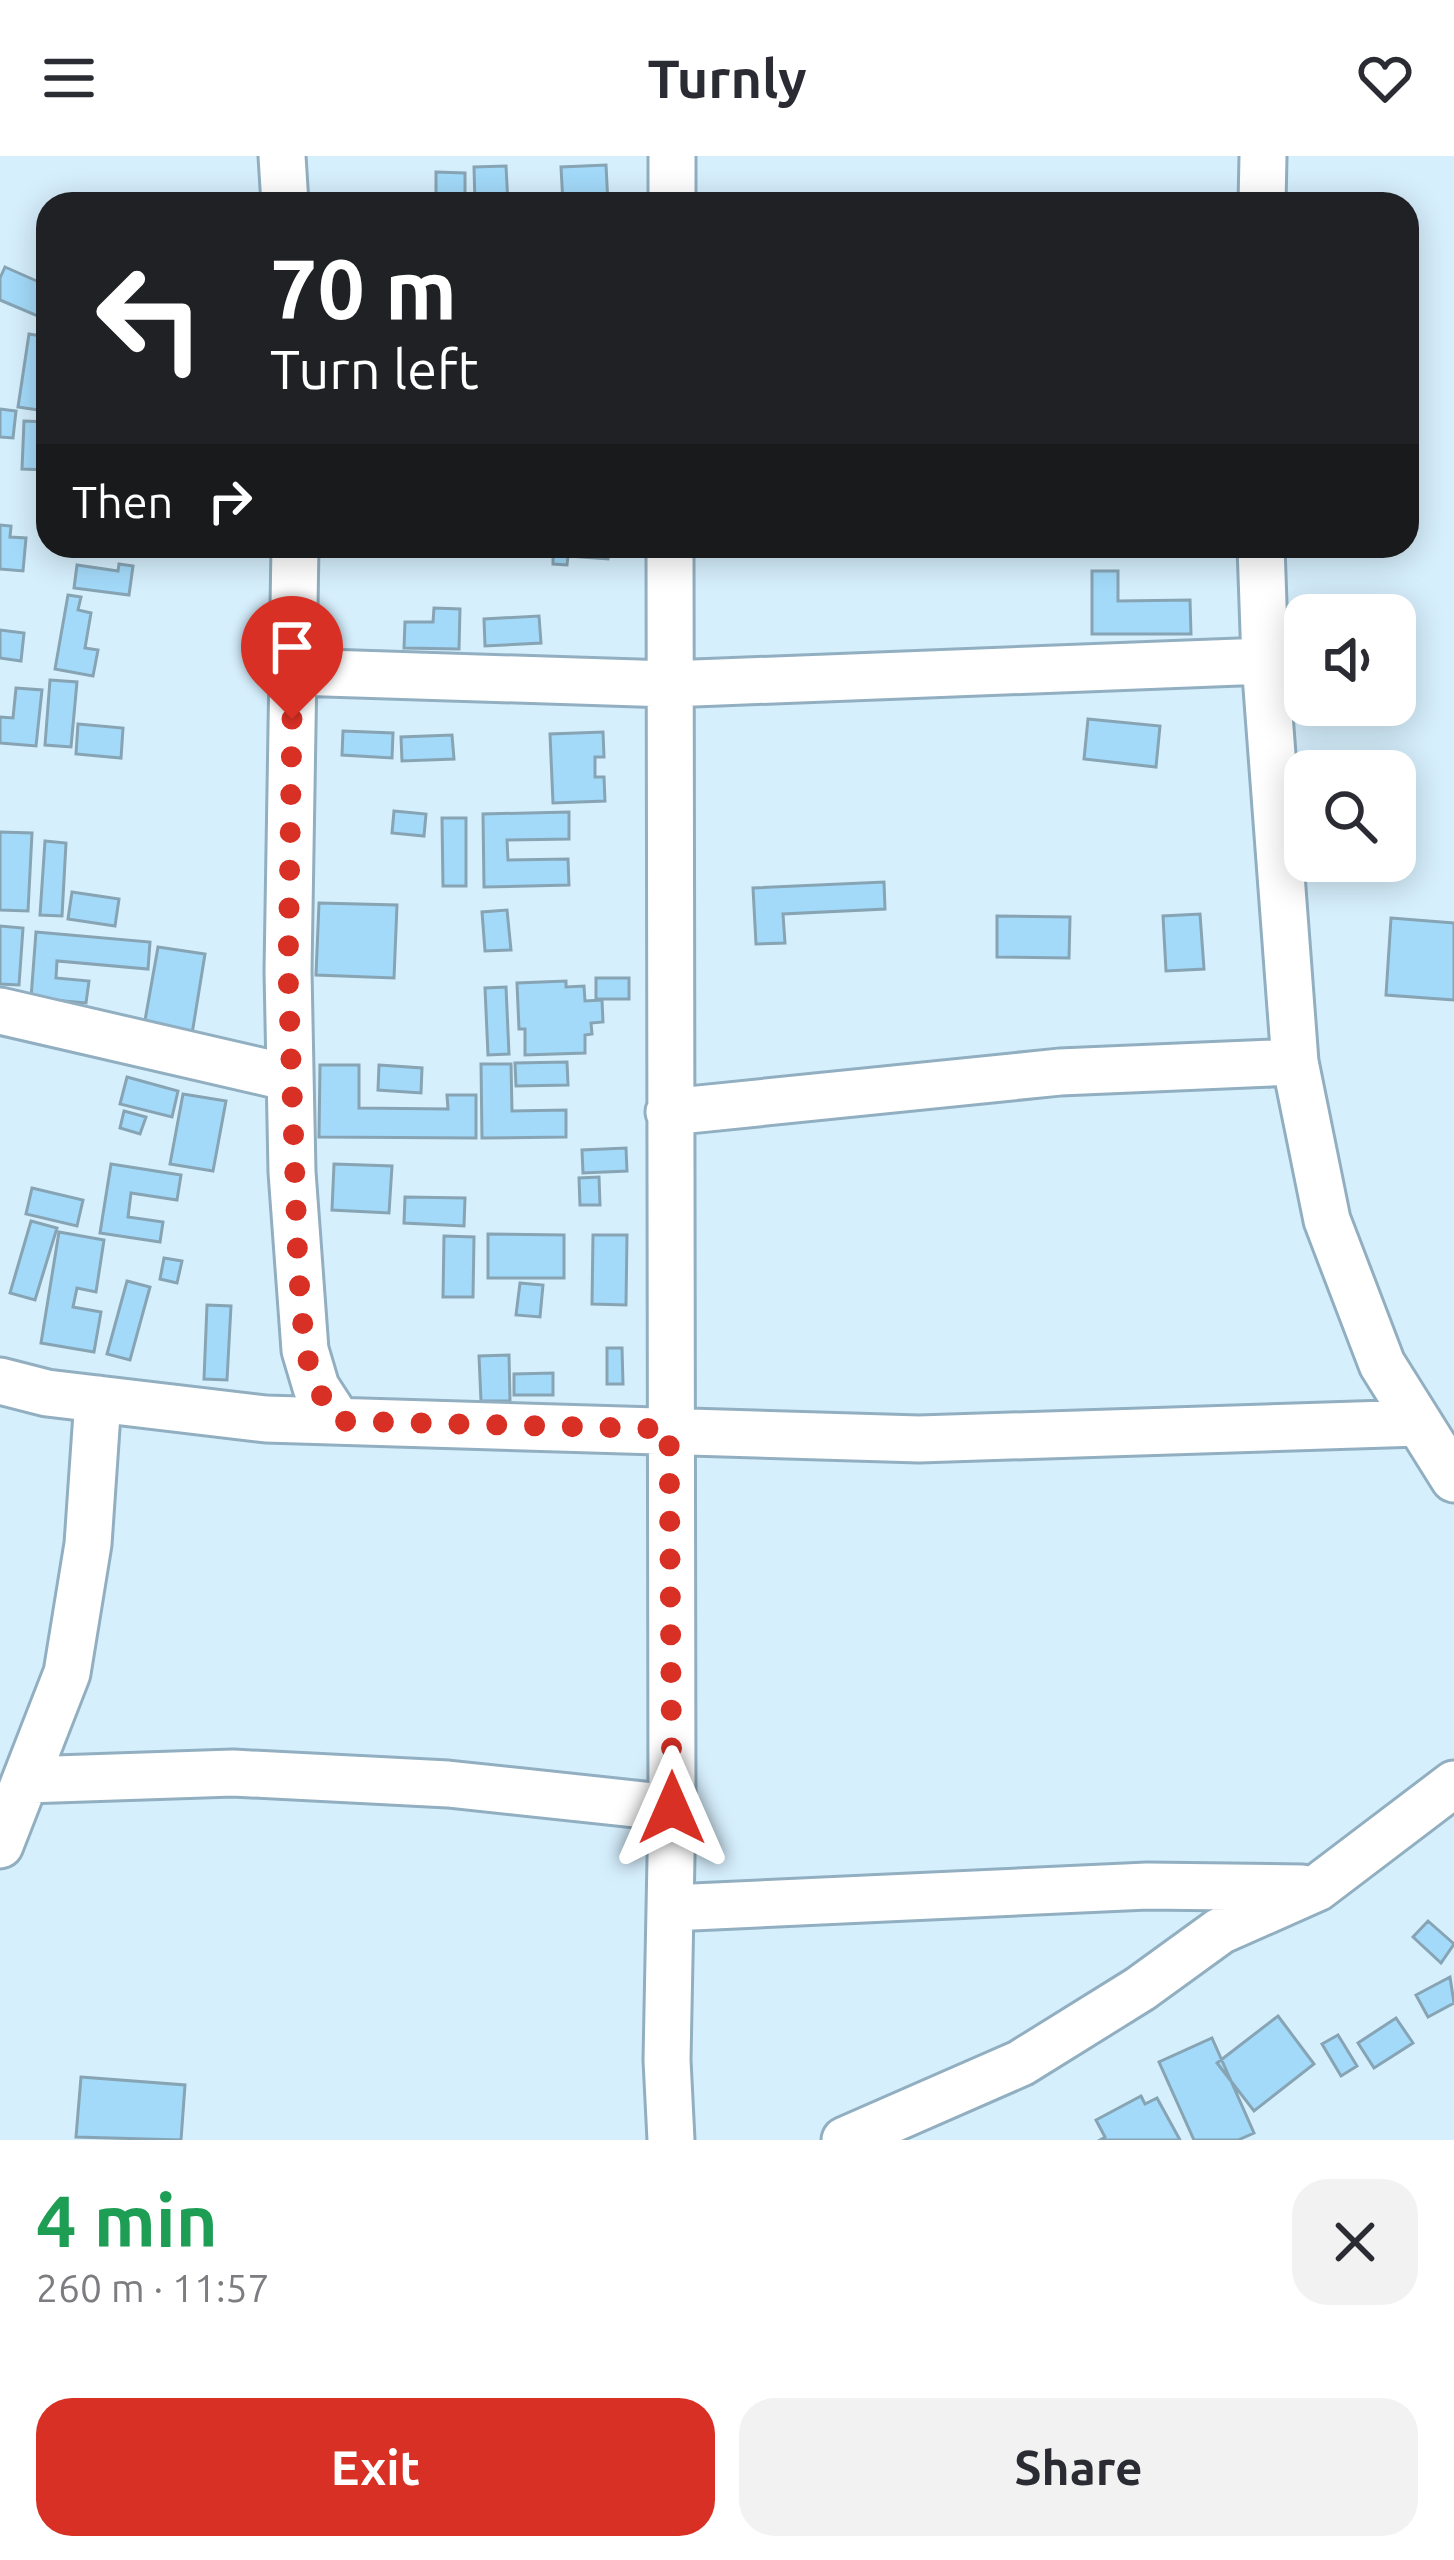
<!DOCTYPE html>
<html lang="en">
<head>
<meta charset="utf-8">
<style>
	body { margin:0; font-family:Ubuntu,sans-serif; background:#f2f2f3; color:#2b2b33; height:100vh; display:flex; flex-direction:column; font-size:45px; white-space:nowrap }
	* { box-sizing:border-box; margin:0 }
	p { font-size:39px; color:#7c7c81 }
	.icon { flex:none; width:66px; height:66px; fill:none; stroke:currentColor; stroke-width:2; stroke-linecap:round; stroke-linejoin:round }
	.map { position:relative; height:1984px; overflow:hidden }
	.details { display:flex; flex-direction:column; background:#fff; flex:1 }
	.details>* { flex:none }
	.guide { position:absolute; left:36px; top:36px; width:1383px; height:366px; border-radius:36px; box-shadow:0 6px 30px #0003; background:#202124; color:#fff; overflow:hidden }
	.buttons { position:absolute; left:1284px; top:438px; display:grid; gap:24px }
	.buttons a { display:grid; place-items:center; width:132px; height:132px; border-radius:24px; background:#fff; box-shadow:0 6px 30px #0003; font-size:60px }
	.pin { position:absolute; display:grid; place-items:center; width:102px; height:102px; color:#fff; margin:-123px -51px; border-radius:50% 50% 50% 0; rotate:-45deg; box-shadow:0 0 12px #0007 }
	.pin .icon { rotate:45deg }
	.me { position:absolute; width:132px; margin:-66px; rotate:0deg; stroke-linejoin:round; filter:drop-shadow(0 0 9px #0008) }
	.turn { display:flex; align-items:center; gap:42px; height:252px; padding:0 36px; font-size:54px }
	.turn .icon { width:156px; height:156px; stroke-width:2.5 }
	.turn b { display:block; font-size:84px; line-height:102px }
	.then { display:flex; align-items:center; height:114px; padding:0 36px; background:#0003; gap:24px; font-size:45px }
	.round { display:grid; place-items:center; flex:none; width:126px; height:126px; border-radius:36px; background:#f2f2f3 }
	.headline { display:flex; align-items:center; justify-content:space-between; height:204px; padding:0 36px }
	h1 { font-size:72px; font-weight:700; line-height:90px; color:#1e9e55 }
	.action { display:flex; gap:24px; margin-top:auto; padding:24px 36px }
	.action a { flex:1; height:138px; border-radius:36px; background:#d93025; color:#fff; font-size:48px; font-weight:700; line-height:138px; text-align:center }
	.action a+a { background:#f2f2f3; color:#2b2b33 }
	header { display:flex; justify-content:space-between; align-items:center; height:156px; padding:0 36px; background:#fff; font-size:54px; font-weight:700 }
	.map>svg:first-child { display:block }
	.building { fill:#a3daf9; stroke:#87a4b4; stroke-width:3 }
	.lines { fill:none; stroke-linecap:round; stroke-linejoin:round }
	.minor-casing { stroke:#91afc0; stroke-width:51 }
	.minor { stroke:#fff; stroke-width:45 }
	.route { stroke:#d93025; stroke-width:21; stroke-dasharray:0 37.8 }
</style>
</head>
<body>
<header><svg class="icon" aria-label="menu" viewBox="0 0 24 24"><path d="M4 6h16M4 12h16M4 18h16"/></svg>Turnly<svg class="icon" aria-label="heart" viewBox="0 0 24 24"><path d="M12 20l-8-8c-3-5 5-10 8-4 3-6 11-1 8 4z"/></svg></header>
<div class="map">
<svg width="1454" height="1984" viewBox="0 0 1454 1984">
	<rect width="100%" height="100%" fill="#d6effd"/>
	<path class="building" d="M606 9 608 48H563L561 11Z
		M506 10 508 48H475L474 11Z
		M436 16 465 17V48H436Z
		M5 111 48 130 40 161 0 144V122Z
		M29 178 48 181 45 255 18 251Z
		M0 253 16 255 13 282 0 281Z
		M24 265 48 266V314L22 313Z
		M0 369 11 370 10 381 26 382 23 415 0 413Z
		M540 390H609L608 403 568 400 567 409 553 408V399L539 398Z
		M119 408 133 410 129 439 74 432 77 409 118 415Z
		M1092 415H1118V445L1190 444 1191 478H1092Z
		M68 439 81 441 78 454 91 457 85 492 98 494 93 520 55 513Z
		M434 452 460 453 459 493 404 492 405 466H433Z
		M539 460 541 487 485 490 484 463Z
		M0 474 24 477 21 505 0 502Z
		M50 524 77 526 71 591 45 589Z
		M16 532 42 534 36 590 0 587V561L13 562Z
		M1088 563 1160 570 1156 611 1084 603Z
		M78 568 123 572 121 602 76 598Z
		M343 575 393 577 392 602 342 599Z
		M603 576 604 601H595V621H604L605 645 553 647 550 578Z
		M452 579 454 603 402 605 401 581Z
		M394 655 426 658 424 680 392 677Z
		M569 656V683L507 684 508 704 568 703 569 729 484 731 483 658Z
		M442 662H466V730H443Z
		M0 676 32 677 28 755 0 754Z
		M45 685 66 687 62 760 40 759Z
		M884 726 885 753 783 758 785 787 756 788 753 732Z
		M72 736 119 743 115 770 68 763Z
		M319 747 397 749 394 822 316 819Z
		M507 754 511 794 485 795 482 756Z
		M1200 758 1204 813 1166 815 1163 760Z
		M997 760 1070 761 1069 802 997 801Z
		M1391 762 1454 767V844L1386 839Z
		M0 770 23 772 19 829 0 828Z
		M36 776 150 786 148 813 57 805 56 822 89 825 86 847 31 842Z
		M158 791 205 798 192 878 144 870Z
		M596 822H629V843H596Z
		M566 825V831L584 830 585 845 602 844 603 866 591 867 592 878 585 879V897L525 899V873H519L517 827Z
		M506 831 509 898 488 899 485 832Z
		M567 906 568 929 516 930 515 907Z
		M481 908H511L512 955 566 954V981L482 982Z
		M320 909H359V952L448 953 447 939H476V982L319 981Z
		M379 909 422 912 421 937 378 934Z
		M127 921 178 935 172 961 120 948Z
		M183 938 226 945 213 1015 170 1008Z
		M124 955 146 961 140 978 120 972Z
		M626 992 627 1015 583 1017 582 994Z
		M111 1008 181 1019 177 1044 131 1037 128 1061 163 1066 160 1086 100 1077Z
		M334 1008 392 1010 389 1057 332 1054Z
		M599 1021 600 1049H580L579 1022Z
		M32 1032 83 1044 77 1070 26 1058Z
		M405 1041 465 1042 464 1070 404 1067Z
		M31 1065 57 1072 35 1144 10 1137Z
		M59 1076 104 1084 96 1136 77 1132 73 1151 101 1156 94 1196 41 1187Z
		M488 1078 564 1079V1122H488Z
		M593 1079H627L626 1149 592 1148Z
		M444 1080 474 1081 473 1141H443Z
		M164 1102 182 1105 177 1127 160 1123Z
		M127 1125 150 1131 130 1204 107 1198Z
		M520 1127 543 1129 540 1161 516 1159Z
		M207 1149 231 1150 227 1224 204 1223Z
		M607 1192H622L623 1228H607Z
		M509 1199 510 1245H481L479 1200Z
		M553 1217V1239H514V1218Z
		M1428 1765 1454 1788 1441 1807 1413 1781Z
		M1450 1821 1454 1847 1428 1861 1416 1839Z
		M1278 1860 1314 1908 1254 1955 1217 1907Z
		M1396 1862 1413 1887 1374 1912 1358 1887Z
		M1338 1879 1357 1910 1341 1920 1322 1888Z
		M1212 1882 1254 1977 1238 1984H1194L1159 1906Z
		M81 1921 185 1929 181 1984 76 1981Z
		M1141 1940 1145 1948 1157 1942 1180 1984H1100L1105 1981 1096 1964Z"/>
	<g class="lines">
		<defs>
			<path id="minor" d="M282 0 285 48
				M672 48V0
				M1262 48 1263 0
				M295 390 288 815 292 1016 305 1194 316 1231 338 1265
				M670 390 672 1652 667 1904 671 1984
				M1261 390 1265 505 1295 906 1327 1064 1382 1208 1454 1323
				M295 516 669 528 1265 505
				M0 855 290 922
				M669 956 1060 916 1295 906
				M0 1225 47 1237 266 1263 919 1283 1419 1267
				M26 1624 233 1617 448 1628 672 1652
				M0 1689 67 1517 88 1388 98 1243
				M671 1752 1147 1730 1302 1732
				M845 1984 1021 1907 1140 1833 1220 1775 1317 1732 1454 1628"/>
		</defs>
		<use href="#minor" class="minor-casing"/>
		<use href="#minor" class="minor"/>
	</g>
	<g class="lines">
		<path class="route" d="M292 563 288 815 298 1112 305 1194 316 1231 338 1265 669 1273 672 1652"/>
	</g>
</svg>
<div class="buttons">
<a><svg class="icon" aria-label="sound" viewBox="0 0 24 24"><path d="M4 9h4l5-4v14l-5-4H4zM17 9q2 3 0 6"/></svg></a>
<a><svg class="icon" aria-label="search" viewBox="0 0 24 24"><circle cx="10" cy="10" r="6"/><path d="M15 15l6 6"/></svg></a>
</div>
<div class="pin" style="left:292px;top:563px;background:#d93025"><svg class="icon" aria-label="arrive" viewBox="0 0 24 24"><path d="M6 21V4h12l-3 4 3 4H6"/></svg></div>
<svg class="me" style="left:672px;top:1652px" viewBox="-20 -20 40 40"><path d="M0-17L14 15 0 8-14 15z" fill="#d93025" stroke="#fff" stroke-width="4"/></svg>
<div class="guide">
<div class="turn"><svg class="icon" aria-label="left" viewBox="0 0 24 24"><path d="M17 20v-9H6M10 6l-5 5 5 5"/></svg><div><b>70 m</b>Turn left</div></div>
<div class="then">Then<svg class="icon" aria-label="right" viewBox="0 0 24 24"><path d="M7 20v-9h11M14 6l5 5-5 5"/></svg></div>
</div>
</div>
<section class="details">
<div class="headline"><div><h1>4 min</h1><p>260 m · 11:57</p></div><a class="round"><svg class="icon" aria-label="close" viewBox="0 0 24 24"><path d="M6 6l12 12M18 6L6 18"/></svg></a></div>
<div class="action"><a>Exit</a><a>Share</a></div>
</section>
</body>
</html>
